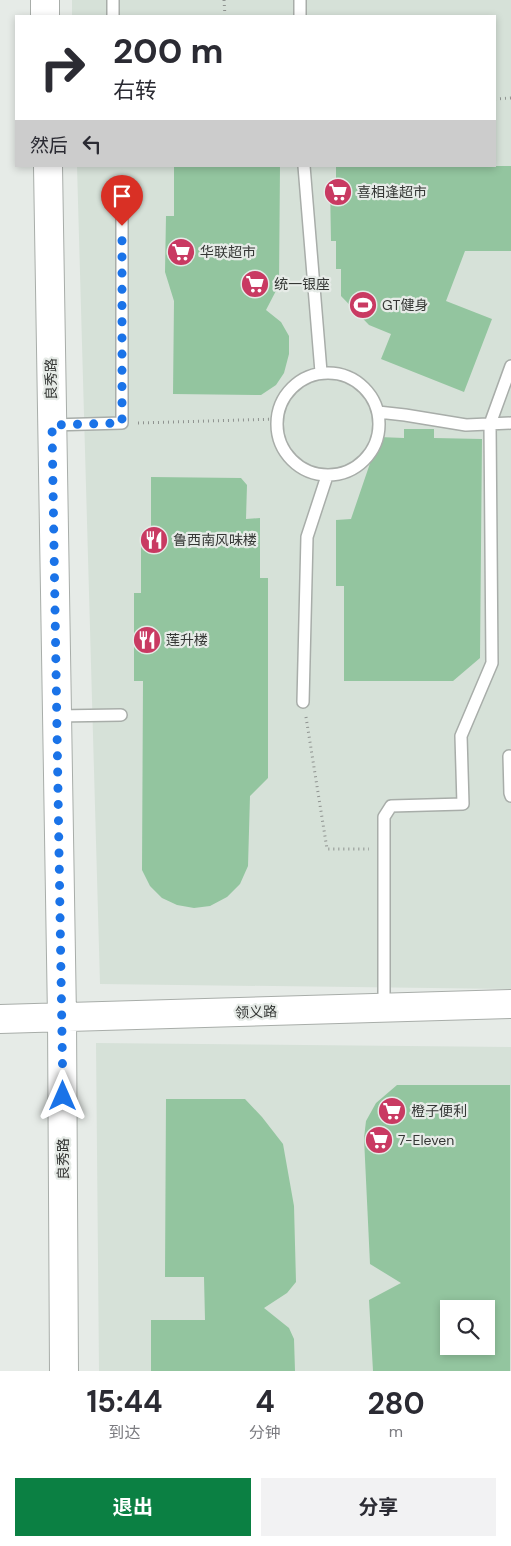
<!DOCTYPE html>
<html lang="zh">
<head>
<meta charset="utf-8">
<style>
	body { margin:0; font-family:"DM Sans","Noto Sans SC",sans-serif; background:#f2f2f3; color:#2b2b33; height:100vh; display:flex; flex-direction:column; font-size:19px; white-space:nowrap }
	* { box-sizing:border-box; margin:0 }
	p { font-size:16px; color:#7c7c81 }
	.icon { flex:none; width:28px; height:28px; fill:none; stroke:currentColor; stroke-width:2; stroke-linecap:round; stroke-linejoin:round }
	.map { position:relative; height:1371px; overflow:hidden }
	.sheet { display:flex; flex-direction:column; background:#fff; flex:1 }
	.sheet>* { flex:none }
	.top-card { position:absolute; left:15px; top:15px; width:481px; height:152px; border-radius:0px; box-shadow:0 2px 8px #0003; background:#fff; color:#2b2b33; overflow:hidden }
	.buttons { position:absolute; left:440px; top:1300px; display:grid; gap:10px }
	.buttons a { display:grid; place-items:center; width:55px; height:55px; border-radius:0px; background:#fff; box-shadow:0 2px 8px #0003; font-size:25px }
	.pin { position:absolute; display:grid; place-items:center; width:42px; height:42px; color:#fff; margin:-51px -21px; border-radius:50% 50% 50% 0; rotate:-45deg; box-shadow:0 0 5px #0007 }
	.pin .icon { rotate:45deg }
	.me { position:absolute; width:55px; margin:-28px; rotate:0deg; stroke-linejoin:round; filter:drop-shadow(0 0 4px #0008) }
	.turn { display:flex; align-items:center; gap:18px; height:105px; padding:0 15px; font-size:22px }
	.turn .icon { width:65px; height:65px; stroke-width:2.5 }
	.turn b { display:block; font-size:35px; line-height:42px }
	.then { display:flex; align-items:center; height:48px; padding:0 15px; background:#0003; gap:10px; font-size:19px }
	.eta { display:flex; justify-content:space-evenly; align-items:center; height:85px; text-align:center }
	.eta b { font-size:30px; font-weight:700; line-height:35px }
	.button { display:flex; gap:10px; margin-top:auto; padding:10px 15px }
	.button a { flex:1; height:58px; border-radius:0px; background:#0b8043; color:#fff; font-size:20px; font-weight:700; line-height:58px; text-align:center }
	.button a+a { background:#f2f2f3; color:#2b2b33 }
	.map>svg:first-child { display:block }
	.built { fill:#d6e1d8; fill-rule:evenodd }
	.building { fill:#93c59f; fill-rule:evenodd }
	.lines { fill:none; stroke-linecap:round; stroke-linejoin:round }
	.service-casing { stroke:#a8ada9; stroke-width:14 }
	.tertiary-casing { stroke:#a8ada9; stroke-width:30 }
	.path { stroke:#8f9390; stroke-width:3; stroke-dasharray:1 4; stroke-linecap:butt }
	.service { stroke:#fff; stroke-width:11 }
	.tertiary { stroke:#fff; stroke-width:28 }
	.route { stroke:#1a73e8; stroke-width:9; stroke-dasharray:0 16.2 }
	.labels { text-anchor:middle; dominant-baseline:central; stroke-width:4.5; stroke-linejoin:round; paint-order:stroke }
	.poi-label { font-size:14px; fill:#353735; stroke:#e6ebe7; text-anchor:start }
	.street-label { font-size:14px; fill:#353735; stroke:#e6ebe7 }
</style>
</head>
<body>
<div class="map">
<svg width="511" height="1371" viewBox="0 0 511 1371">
	<rect width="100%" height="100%" fill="#e6ebe7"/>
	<path class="built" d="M72 0H511V989L100 984 77 166H495V16H72Z
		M96 1043 511 1047V1371H99ZM449 1309H486V1346H449Z"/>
	<path class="building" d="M174 166H280L279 285 266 310 281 322 289 336V354L284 373 276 385 261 395 173 394 174 301 165 272 166 216H174Z
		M336 166H511V251H465L446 301 492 319 464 392 381 359 391 334 369 325 341 296V269H336V241H331L330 186H336Z
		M404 429H434V438L482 439 480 658 453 681H344V586H336V520L351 519 379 437 404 438Z
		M151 477 241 478 247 485 246 519 260 518V578H268V778L250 796 248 866 240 884 227 897 210 906 194 908 177 905 162 898 150 886 142 870 143 681H134V593H141V535H151Z
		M397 1085H510V1371H373L369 1300 401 1283 370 1264 364 1138 366 1121 376 1103ZM449 1309H486V1346H449Z
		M166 1099H245L262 1117 283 1144 294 1206 296 1282 287 1293 264 1308 289 1328 294 1339 295 1371H151V1320H205L204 1277H165Z"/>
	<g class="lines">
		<defs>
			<path id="service" d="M113 0V16
				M300 0V16
				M304 166 321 372
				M277 424a51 51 0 1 1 102 0a51 51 0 1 1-102 0Z
				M378 412 405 415 466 425 511 423
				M52 425 122 423V187
				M303 702 307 537 327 476
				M57 716 121 715
				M509 756 510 793 511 796
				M384 1008V817L391 806 463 804 461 736 492 663 490 424 511 366"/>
			<path id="tertiary" d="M45 0V16
				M48 166 62 1018 64 1371
				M0 1019 511 1004"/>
		</defs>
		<use href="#service" class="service-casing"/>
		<use href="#tertiary" class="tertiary-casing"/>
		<path class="path" d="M224 0 225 16
			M495 99 511 98
			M138 423 277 419
			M306 717 327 849H369"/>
		<use href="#service" class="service"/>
		<use href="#tertiary" class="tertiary"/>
	</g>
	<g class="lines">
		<path class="route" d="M63 1096 52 425 122 423V226"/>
	</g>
	<defs>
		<symbol id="supermarket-disc" viewBox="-11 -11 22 22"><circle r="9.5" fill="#c93a62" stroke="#e6ebe7"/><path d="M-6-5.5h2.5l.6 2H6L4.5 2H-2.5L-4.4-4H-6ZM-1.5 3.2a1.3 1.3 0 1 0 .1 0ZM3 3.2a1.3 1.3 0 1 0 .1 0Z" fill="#fff"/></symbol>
		<symbol id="stadium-disc" viewBox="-11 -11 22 22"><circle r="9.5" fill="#c93a62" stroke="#e6ebe7"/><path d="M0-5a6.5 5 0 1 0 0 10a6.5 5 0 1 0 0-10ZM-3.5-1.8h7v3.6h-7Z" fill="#fff"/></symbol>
		<symbol id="restaurant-disc" viewBox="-11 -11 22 22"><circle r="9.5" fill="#c93a62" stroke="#e6ebe7"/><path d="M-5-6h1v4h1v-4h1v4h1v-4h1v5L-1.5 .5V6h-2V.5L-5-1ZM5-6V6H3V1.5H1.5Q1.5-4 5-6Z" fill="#fff"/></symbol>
	</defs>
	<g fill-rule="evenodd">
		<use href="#supermarket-disc" x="322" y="176" width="32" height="32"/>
		<use href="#supermarket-disc" x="165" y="236" width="32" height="32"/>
		<use href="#supermarket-disc" x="239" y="268" width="32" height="32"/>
		<use href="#stadium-disc" x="347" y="289" width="32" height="32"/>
		<use href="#restaurant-disc" x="138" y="524" width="32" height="32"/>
		<use href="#restaurant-disc" x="131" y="624" width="32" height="32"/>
		<use href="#supermarket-disc" x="376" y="1095" width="32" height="32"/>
		<use href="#supermarket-disc" x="363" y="1124" width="32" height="32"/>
	</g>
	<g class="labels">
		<g class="poi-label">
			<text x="357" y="192">喜相逢超市</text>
			<text x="200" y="252">华联超市</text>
			<text x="274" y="284">统一银座</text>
			<text x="382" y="305">GT健身</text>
			<text x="173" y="540">鲁西南风味楼</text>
			<text x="166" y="640">莲升楼</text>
			<text x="411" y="1111">橙子便利</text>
			<text x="398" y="1140">7-Eleven</text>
		</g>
		<g class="street-label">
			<text transform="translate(51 379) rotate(-91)">良秀路</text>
			<text transform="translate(256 1012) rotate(-2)">领义路</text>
			<text transform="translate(63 1159) rotate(-90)">良秀路</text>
		</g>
	</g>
</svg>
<div class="buttons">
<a><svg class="icon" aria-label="search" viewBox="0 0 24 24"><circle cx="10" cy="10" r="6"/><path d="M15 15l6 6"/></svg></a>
</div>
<div class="pin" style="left:122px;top:226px;background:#d93025"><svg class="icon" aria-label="arrive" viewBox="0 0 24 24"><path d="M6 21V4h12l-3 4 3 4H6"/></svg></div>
<svg class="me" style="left:63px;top:1096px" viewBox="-20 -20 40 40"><path d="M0-17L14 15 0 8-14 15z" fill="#1a73e8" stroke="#fff" stroke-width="4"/></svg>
<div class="top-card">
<div class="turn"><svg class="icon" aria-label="right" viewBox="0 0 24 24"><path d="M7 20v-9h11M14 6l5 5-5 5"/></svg><div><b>200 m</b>右转</div></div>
<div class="then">然后<svg class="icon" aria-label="left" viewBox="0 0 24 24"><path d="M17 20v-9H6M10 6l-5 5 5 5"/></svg></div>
</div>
</div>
<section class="sheet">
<div class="eta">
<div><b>15:44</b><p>到达</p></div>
<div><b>4</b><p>分钟</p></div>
<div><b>280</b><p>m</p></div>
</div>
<div class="button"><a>退出</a><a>分享</a></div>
</section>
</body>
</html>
